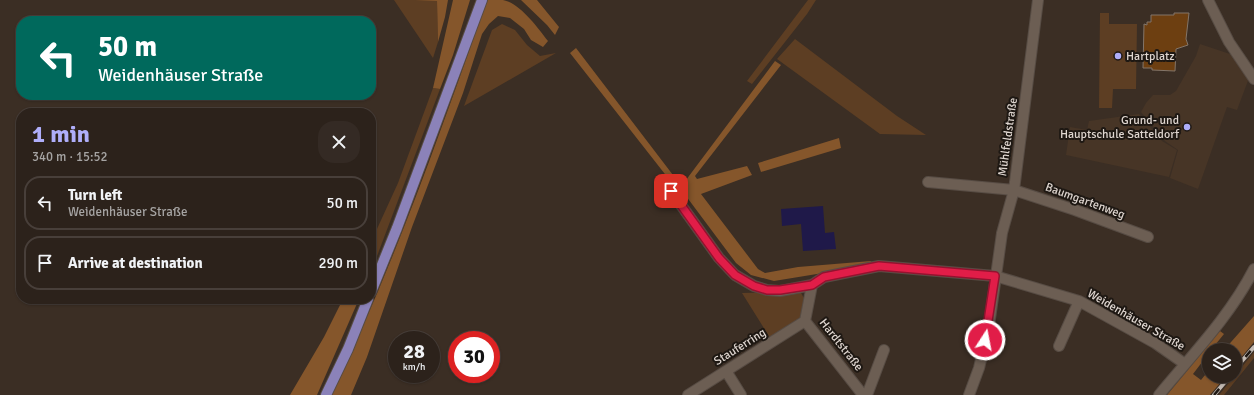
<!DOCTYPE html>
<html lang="en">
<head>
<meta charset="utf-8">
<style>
	body { margin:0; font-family:Signika,sans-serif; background:#342a24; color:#f1f3f6; height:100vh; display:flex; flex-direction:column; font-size:15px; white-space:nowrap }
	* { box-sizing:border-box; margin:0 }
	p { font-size:13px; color:#a6a4a3 }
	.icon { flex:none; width:22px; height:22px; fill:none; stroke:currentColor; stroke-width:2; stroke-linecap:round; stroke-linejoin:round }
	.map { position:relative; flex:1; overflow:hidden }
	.sheet { position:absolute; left:16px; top:108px; width:360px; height:196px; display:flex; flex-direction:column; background:#2c221b; border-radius:16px; box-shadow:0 1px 3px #0004,0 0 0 1px #483f3a }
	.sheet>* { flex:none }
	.hud { position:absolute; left:16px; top:16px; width:360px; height:84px; border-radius:16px; box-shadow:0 1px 3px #0004,0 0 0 1px #483f3a; background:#00695c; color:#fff; overflow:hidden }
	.tools { position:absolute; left:1202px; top:343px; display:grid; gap:8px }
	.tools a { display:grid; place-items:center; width:40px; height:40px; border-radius:50%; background:#2c221b; box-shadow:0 1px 3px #0004,0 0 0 1px #483f3a; font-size:20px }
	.speed { position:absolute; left:388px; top:331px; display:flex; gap:8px; font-size:20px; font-weight:700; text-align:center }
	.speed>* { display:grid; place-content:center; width:52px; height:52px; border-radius:50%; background:#2c221b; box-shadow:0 1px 3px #0004,0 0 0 1px #483f3a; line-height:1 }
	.speed small { font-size:10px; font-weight:400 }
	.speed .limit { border:6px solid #d22; background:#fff; color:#111 }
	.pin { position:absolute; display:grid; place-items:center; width:34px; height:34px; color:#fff; margin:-17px; border-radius:8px; box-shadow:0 2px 6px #0006 }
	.me { position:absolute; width:44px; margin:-22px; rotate:11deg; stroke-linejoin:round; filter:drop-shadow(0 0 3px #0008) }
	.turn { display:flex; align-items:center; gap:14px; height:84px; padding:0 16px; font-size:18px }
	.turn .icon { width:52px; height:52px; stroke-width:2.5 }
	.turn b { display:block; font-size:28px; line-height:34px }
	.round { display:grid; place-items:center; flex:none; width:42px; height:42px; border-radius:16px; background:#342a24 }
	.headline { display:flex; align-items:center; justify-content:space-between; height:68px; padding:0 16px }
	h1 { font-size:24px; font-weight:700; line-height:30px; color:#afaefa }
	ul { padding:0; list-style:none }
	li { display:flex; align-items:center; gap:12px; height:54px; margin:0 8px 6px; padding:0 8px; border:2px solid #483f3a; border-radius:16px }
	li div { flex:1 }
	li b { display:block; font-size:15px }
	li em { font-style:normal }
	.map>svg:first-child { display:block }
	.built { fill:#473526 }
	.green { fill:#5d3e23 }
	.forest { fill:#85562b }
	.water { fill:#1f1949 }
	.building { fill:#6d3f11; stroke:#837569 }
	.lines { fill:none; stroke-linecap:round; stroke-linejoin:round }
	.minor-casing { stroke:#574c44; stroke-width:12 }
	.major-casing { stroke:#574c44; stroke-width:12 }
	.minor { stroke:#6c5e53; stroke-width:10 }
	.major { stroke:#8b82b9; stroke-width:10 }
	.rail-casing { stroke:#c3bab3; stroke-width:4 }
	.rail { stroke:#1e1813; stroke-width:2.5; stroke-dasharray:8; stroke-linecap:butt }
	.route-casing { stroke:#92132f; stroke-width:10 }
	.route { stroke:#e11d48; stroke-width:7 }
	.poi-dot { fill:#afaefa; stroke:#1e1813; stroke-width:1.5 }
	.labels { text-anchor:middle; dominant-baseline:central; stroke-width:4; stroke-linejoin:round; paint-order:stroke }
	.poi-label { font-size:12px; fill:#dfd6d0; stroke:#1e1813; text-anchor:start }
	.street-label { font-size:12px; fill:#dfd6d0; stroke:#1e1813 }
</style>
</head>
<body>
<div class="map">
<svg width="1254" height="395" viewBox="0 0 1254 395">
	<rect width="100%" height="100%" fill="#3b2e24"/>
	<path class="built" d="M1200 44 1233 55 1249 78 1237 110 1227 107 1198 189 1170 178 1178 150 1165 141 1141 112 1146 103 1153 95H1170L1176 91 1196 56Z
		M1139 114 1162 141 1177 150 1169 177 1066 155 1070 127 1087 130 1089 121Z"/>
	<path class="green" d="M394 0H437L438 42 433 58Z
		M808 0H816L807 14 752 84 747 81Z
		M1100 13H1109V24H1137L1136 89H1113L1112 108H1099Z
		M502 24 515 30 527 45 540 56 556 53 464 106 492 30Z
		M795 39 897 116 926 135 880 134 777 59Z
		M433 88 440 89 371 272V242L398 183Z
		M784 292 801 293 805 300 804 315 770 338 742 293Z
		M1254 352V358L1224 395H1219Z"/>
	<path class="forest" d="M415 0H448L445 17 438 42 437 1Z
		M453 0H470L453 55 440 89 433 88Z
		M487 0C492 0 498 0 503 0 520 3 538 28 548 41L543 47 531 40 524 29 510 18 498 16 489 24 482 34 463 93 412 227 367 357 351 395H331C393 268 440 133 487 0Z
		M521 0H537L559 27 555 35 547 25Z
		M576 48 676 179 668 178 570 53Z
		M775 61 781 65 695 176 697 179 747 166 752 175 701 194 758 269 765 273 798 267 871 261 872 265 774 281 751 275 736 263 680 188Z
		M839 138 841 148 761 172 758 163Z
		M343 299H359L317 395H290L324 337Z
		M1254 316V342L1235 365V350H1224Z
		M1220 331 1224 334 1211 350H1209V353L1193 374 1201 380 1209 370V376H1226L1210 395H1167Z"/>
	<path class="water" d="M823 206 825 233 834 232 836 249 803 251 801 224 782 226 781 209Z"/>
	<path class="building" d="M1174 13H1189L1186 39 1188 45 1176 49 1175 71 1152 70V68H1143L1144 24 1147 25V22H1151V15H1174Z"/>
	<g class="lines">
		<defs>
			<path id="minor" d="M1208 0 1229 42 1254 79
				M928 182 1014 190 1075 210 1148 237
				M671 191 719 258 735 275 754 286 767 290 780 291 812 285 824 277 879 266 995 276 1079 301 1155 343 1185 364
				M812 285 805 321 863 395
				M1059 346 1079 301
				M726 371 741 395
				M688 395 805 321
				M867 395 884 350
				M969 395 979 368 989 326 1002 233 1014 190 1038 0
				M1159 395C1192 355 1230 316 1254 269"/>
			<path id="major" d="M371 292 397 228 482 0
				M326 395 348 349 368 299"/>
		</defs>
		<use href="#minor" class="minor-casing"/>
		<use href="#major" class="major-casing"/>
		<use href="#minor" class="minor"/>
		<use href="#major" class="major"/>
		<defs>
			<path id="rail" d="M1235 369 1254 347
				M1214 395 1230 376"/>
		</defs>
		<use href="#rail" class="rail-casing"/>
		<use href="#rail" class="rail"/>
	</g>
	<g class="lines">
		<defs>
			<path id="route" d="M671 191 719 258 735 275 754 286 767 290H780L812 285 824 277 879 266 995 276 985 340"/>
		</defs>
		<use href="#route" class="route-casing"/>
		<use href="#route" class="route"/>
	</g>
	<g class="poi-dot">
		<circle cx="1118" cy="56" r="4"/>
		<circle cx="1187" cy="127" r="4"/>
	</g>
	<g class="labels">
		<g class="poi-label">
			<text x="1126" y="56">Hartplatz</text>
			<text x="1179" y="120" text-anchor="end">Grund- und<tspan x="1179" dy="14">Hauptschule Satteldorf</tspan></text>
		</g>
		<g class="street-label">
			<text transform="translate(1008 137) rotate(-82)">Mühlfeldstraße</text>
			<text transform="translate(1085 201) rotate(20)">Baumgartenweg</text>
			<text transform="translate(1136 320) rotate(30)">Weidenhäuser Straße</text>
			<text transform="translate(841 345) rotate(52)">Hardtstraße</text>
			<text transform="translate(740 347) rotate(-32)">Stauferring</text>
		</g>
	</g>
</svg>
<div class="tools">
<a><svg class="icon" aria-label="layers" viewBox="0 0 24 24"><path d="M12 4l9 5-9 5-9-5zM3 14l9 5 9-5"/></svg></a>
</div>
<div class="speed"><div>28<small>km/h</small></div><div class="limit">30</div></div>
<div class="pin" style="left:671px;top:191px;background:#d93025"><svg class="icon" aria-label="arrive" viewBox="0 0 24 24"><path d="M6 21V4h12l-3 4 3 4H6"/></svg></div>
<svg class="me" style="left:985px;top:340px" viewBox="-20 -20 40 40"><circle r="17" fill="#e11d48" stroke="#fff" stroke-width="3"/><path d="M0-11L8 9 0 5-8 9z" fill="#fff"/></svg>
<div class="hud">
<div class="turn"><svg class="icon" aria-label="left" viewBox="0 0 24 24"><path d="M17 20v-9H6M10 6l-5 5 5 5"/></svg><div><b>50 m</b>Weidenhäuser Straße</div></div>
</div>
<section class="sheet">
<div class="headline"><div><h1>1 min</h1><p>340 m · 15:52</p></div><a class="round"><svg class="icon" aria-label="close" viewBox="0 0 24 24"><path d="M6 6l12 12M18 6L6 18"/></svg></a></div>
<ul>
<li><svg class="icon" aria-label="left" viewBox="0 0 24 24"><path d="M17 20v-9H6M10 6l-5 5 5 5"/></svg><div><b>Turn left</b><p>Weidenhäuser Straße</p></div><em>50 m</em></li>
<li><svg class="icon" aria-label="arrive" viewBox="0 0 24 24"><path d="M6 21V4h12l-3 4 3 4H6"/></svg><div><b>Arrive at destination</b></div><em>290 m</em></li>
</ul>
</section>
</div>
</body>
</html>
